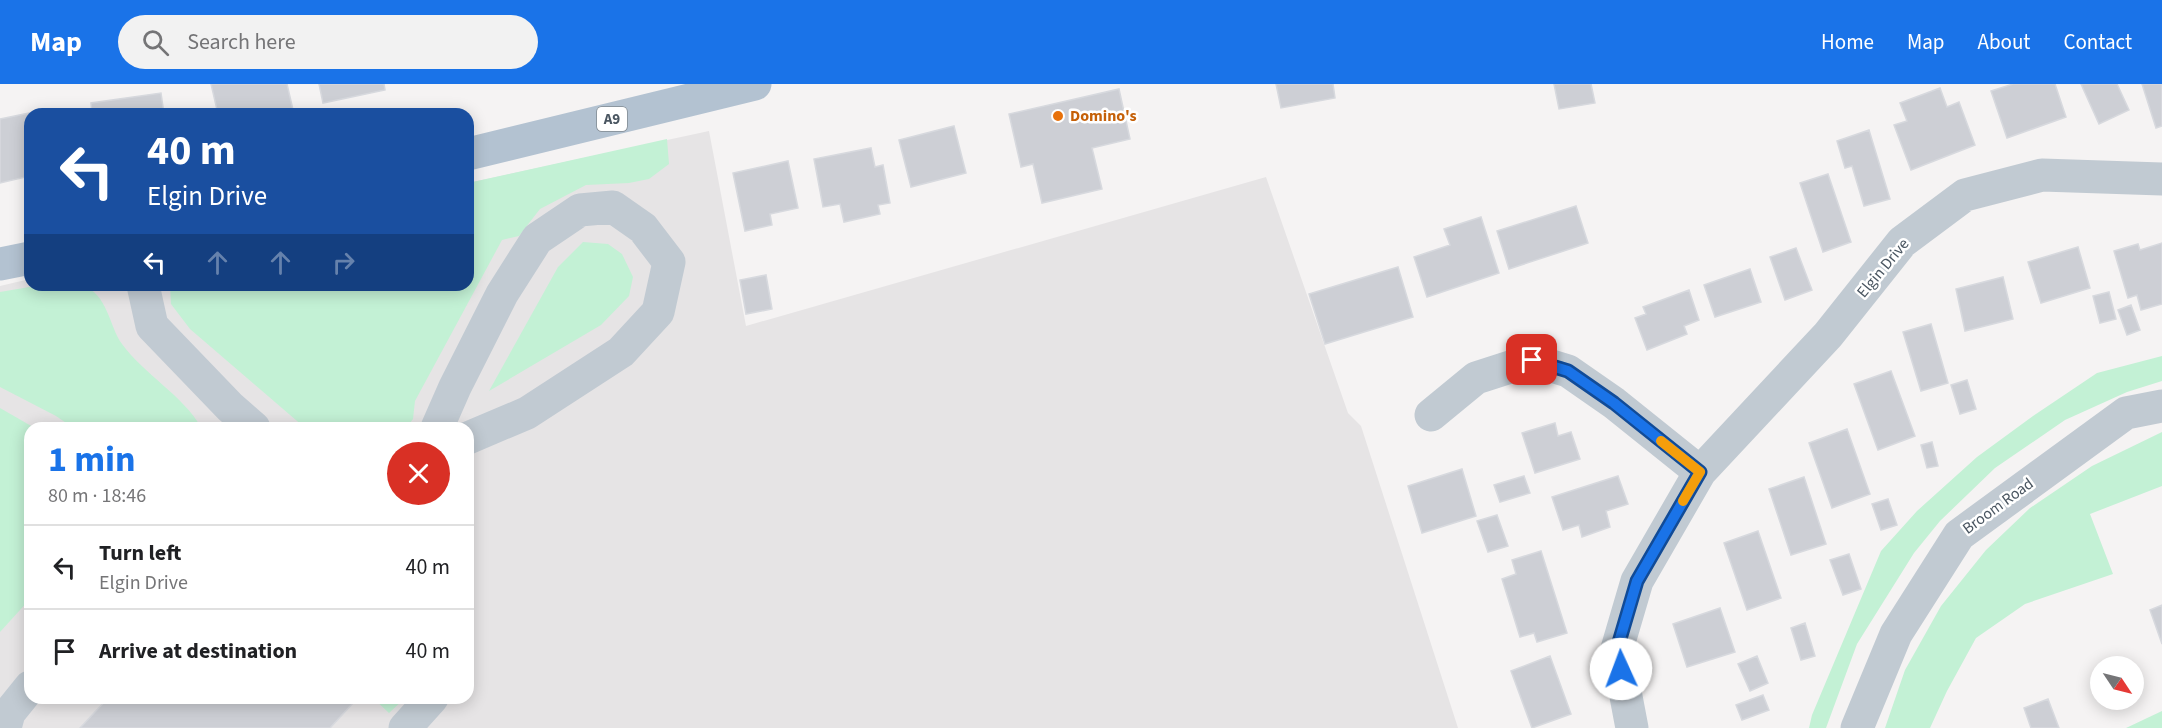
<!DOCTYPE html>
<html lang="en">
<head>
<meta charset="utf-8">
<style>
	body { margin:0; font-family:"Source Sans 3",sans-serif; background:#f2f2f2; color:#202124; height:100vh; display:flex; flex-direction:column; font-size:22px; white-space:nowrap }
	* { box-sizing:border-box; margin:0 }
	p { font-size:20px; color:#757577 }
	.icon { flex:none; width:33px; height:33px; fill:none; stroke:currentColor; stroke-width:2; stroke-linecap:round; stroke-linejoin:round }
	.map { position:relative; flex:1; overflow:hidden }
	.details { position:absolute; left:24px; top:338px; width:450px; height:282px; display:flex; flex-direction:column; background:#fff; border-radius:18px; box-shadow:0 3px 15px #0003 }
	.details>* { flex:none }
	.top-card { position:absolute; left:24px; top:24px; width:450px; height:183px; border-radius:18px; box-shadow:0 3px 15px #0003; background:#1a4fa0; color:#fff; overflow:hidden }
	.needle { width:39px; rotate:125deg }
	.controls { position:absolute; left:2090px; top:572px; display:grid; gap:12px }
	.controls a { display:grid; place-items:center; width:54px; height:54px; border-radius:50%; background:#fff; box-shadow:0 3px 15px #0003; font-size:30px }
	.pin { position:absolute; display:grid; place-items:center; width:51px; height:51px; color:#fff; margin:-26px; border-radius:12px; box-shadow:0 3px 9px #0006 }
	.me { position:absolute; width:66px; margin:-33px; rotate:358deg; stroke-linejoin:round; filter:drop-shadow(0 0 4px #0008) }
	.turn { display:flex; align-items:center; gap:21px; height:126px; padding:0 24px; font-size:27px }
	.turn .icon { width:78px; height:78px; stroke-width:2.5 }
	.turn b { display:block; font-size:42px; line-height:51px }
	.lanes { display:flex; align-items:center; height:57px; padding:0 24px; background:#0003; justify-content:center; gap:30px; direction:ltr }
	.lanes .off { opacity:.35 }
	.round { display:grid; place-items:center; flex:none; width:63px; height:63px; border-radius:32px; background:#f2f2f2 }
	.overview { display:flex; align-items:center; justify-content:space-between; height:102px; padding:0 24px }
	h1 { font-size:36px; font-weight:700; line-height:45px; color:#1a73e8 }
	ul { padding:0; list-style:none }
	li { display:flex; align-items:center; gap:18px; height:84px; padding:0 24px; border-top:2px solid #e0e0e0 }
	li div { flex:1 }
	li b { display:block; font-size:22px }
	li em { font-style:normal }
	header { display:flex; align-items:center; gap:36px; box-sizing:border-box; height:84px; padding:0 30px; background:#1a73e8; color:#fff }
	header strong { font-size:28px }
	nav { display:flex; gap:33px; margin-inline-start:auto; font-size:21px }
	.search { width:420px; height:54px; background:#f2f2f2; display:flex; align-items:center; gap:15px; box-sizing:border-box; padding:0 21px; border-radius:33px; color:#757577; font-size:22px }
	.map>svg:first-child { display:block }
	.education { fill:#e6e4e5; fill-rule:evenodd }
	.green { fill:#c3f1d5 }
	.building { fill:#cdcfd5; stroke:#d7d9de; stroke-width:1.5 }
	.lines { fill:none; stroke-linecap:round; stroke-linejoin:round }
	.minor { stroke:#c1cad2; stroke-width:33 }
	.major { stroke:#b3c2d1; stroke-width:33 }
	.route-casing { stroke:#114b97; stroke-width:15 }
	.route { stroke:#1a73e8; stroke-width:10 }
	.slow { stroke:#f59e0b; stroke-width:10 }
	.food-dot { fill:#e8710a; stroke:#fff; stroke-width:2 }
	.labels { text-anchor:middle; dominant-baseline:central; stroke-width:5; stroke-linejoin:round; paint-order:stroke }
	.shield { fill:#fff; stroke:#808990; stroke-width:1.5 }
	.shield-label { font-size:15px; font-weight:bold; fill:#4a5661 }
	.food-label { font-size:16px; font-weight:bold; fill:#c56008; stroke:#fff; text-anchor:start }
	.street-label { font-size:16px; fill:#4a5661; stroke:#fff }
</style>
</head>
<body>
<header>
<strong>Map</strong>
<div class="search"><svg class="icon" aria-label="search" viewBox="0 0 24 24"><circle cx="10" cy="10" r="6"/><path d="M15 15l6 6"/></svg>Search here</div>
<nav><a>Home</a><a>Map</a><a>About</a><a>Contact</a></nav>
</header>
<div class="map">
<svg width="2162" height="644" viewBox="0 0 2162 644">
	<rect width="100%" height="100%" fill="#f5f3f3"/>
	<path class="education" d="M709 47 746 242 1266 93 1348 329 1361 342 1458 644H0V202L30 195V201H468V99ZM30 344H468V614H30Z"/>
	<path class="green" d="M667 55 669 80 649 95 629 99 586 101 540 125 519 152 502 156 415 317 413 335 407 343H304L190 245 171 220 170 201H468V99Z
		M583 158 608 160 622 170 633 193 629 212 601 241 489 307 558 183Z
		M41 201C51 201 73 198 82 201 108 210 109 242 122 260 145 291 182 311 201 343H72L56 332 0 303V208Z
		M2162 272V297L2127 308 2065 336 1995 384 1940 437 1914 469 1857 560 1826 644H1809L1812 631 1881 467 1917 427 1977 373 2033 332 2097 289Z
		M0 324 33 343 30 344V515L0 548Z
		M2162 348V402L2090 430 2113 490 2025 520 1976 554 1947 607 1930 644H1885L1905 586 1941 522 1986 466 2030 424 2092 382Z
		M373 614H405L389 629Z
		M2162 627V644H2126Z"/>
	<path class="building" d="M211 0H287L294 30H218Z
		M319 0H384L385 6 323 19Z
		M1276 0H1333L1335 14 1281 24Z
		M1554 0H1591L1595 19 1559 25Z
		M2013 0H2055L2066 33 2007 54 1991 7Z
		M2081 0H2117L2129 26 2099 40Z
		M2142 0H2162V42L2156 44Z
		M1940 4 1947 23 1959 18 1975 61 1911 86 1894 41 1907 37 1900 19Z
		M1119 5 1130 55 1092 64 1102 105 1042 119 1033 80 1021 83 1009 30Z
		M161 9 164 30H92L91 19Z
		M44 26 45 30H30V92L0 99V35Z
		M954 42 966 89 911 103 899 56Z
		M1869 46 1890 115 1864 122 1852 82 1845 84 1837 57Z
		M871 64 875 83 883 81 890 119 878 121 880 130 844 138 840 120 823 123 814 75Z
		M788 77 798 124 770 130 772 141 745 147 733 89Z
		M1828 90 1851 158 1823 168 1800 99Z
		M1576 122 1588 159 1509 185 1497 147Z
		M1481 133 1499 189 1427 213 1414 173 1450 161 1444 145Z
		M2162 159V220L2141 226 2137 211 2128 214 2114 167 2138 160 2140 166Z
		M2078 163 2090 204 2041 219 2028 178Z
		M1796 164 1812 206 1785 216 1770 173Z
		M1398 183 1413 233 1325 260 1309 210Z
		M1750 185 1761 218 1715 233 1704 201Z
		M766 191 772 225 746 230 740 196Z
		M2003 193 2013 235 1965 247 1956 205Z
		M1689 206 1699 236 1684 242 1687 250 1647 266 1635 234 1646 230 1643 223Z
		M2109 208 2116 235 2100 239 2093 212Z
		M2131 221 2140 246 2127 251 2118 226Z
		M1931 240 1948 299 1921 307 1903 248Z
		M1891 287 1915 352 1878 366 1854 300Z
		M1967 296 1976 325 1960 330 1951 301Z
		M1555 339 1558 352 1571 348 1580 375 1535 389 1522 349Z
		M1847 345 1870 410 1832 424 1809 359Z
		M1932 358 1938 382 1927 384 1921 361Z
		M1462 385 1476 432 1422 449 1408 402Z
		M1524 392 1530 409 1500 418 1494 401Z
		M1618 392 1628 420 1606 427 1610 443 1582 453 1579 441 1563 446 1552 413Z
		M1804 393 1826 460 1791 471 1769 405Z
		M1888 415 1897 441 1881 446 1872 420Z
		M1497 431 1508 462 1488 468 1477 437Z
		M1758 447 1781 514 1747 526 1724 459Z
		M1541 467 1567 549 1537 558 1534 549 1520 553 1502 495 1516 490 1512 476Z
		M1849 470 1861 505 1843 511 1830 476Z
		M2162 521V560L2150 526Z
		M1720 524 1735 568 1687 583 1673 540Z
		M1805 539 1815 572 1801 576 1791 544Z
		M1550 572 1571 630 1532 644 1511 587Z
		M1757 572 1768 599 1750 607 1738 580Z
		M1763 611 1769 626 1742 636 1736 621Z
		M108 614H347L353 619 330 644H80Z
		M2048 615 2059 644H2031L2024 624Z"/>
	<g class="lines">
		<path class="minor" d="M143 201 152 242 230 323 254 344
			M1431 331 1476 294 1532 276 1568 287 1614 319 1700 388
			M437 344 455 303 502 210 537 155 580 126 613 123 643 144 669 178 658 228 621 268 527 329 468 354
			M5 644 9 629 30 603
			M405 644 432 614
			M1632 644 1617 565 1637 497 1700 388 1828 251 1902 158 1965 111 2042 91 2162 95
			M1857 644 1896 550 1959 451 2126 329 2162 322"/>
		<path class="major" d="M468 70 755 0
			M0 180 30 174"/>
	</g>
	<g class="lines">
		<defs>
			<path id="route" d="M1532 276 1568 287 1614 319 1700 388 1637 497 1617 565 1621 585"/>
		</defs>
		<use href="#route" class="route-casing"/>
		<use href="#route" class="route"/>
		<path class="slow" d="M1661 357 1700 388 1683 417"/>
	</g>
	<circle class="food-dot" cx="1058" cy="32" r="6"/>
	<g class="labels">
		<rect class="shield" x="597" y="23" width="30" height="24" rx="4.5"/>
		<g class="shield-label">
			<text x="612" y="35">A9</text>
		</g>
		<g class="food-label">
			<text x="1070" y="32">Domino's</text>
		</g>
		<g class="street-label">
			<text transform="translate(1883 184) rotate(-50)">Elgin Drive</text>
			<text transform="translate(1998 422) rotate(-36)">Broom Road</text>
		</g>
	</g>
</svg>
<div class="controls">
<a><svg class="needle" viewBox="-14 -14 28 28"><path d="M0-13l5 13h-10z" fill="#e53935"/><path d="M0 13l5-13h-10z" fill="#757577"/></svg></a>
</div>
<div class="pin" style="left:1532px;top:276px;background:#d93025"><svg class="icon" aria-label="arrive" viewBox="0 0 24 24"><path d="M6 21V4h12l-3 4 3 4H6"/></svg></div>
<svg class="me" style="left:1621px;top:585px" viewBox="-20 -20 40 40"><circle r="19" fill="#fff"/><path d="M0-13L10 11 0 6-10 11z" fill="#1a73e8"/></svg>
<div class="top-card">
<div class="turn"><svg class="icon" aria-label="left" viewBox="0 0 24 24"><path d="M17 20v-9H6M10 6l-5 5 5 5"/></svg><div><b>40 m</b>Elgin Drive</div></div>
<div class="lanes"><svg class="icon" aria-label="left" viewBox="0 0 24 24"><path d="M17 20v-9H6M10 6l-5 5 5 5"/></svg><svg class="icon off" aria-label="ahead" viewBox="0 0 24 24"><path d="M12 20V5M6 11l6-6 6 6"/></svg><svg class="icon off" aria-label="ahead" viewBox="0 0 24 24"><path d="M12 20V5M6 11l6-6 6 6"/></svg><svg class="icon off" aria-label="right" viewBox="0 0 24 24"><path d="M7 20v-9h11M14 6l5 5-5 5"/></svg></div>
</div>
<section class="details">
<div class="overview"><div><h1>1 min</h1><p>80 m · 18:46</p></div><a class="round" style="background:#d93025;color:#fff"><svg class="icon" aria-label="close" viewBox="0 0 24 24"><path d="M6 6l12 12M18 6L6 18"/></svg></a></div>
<ul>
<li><svg class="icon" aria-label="left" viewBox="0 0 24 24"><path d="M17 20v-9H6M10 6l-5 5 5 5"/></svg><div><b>Turn left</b><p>Elgin Drive</p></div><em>40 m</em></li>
<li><svg class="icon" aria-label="arrive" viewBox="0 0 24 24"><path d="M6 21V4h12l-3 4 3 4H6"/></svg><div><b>Arrive at destination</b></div><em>40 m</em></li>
</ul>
</section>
</div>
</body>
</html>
